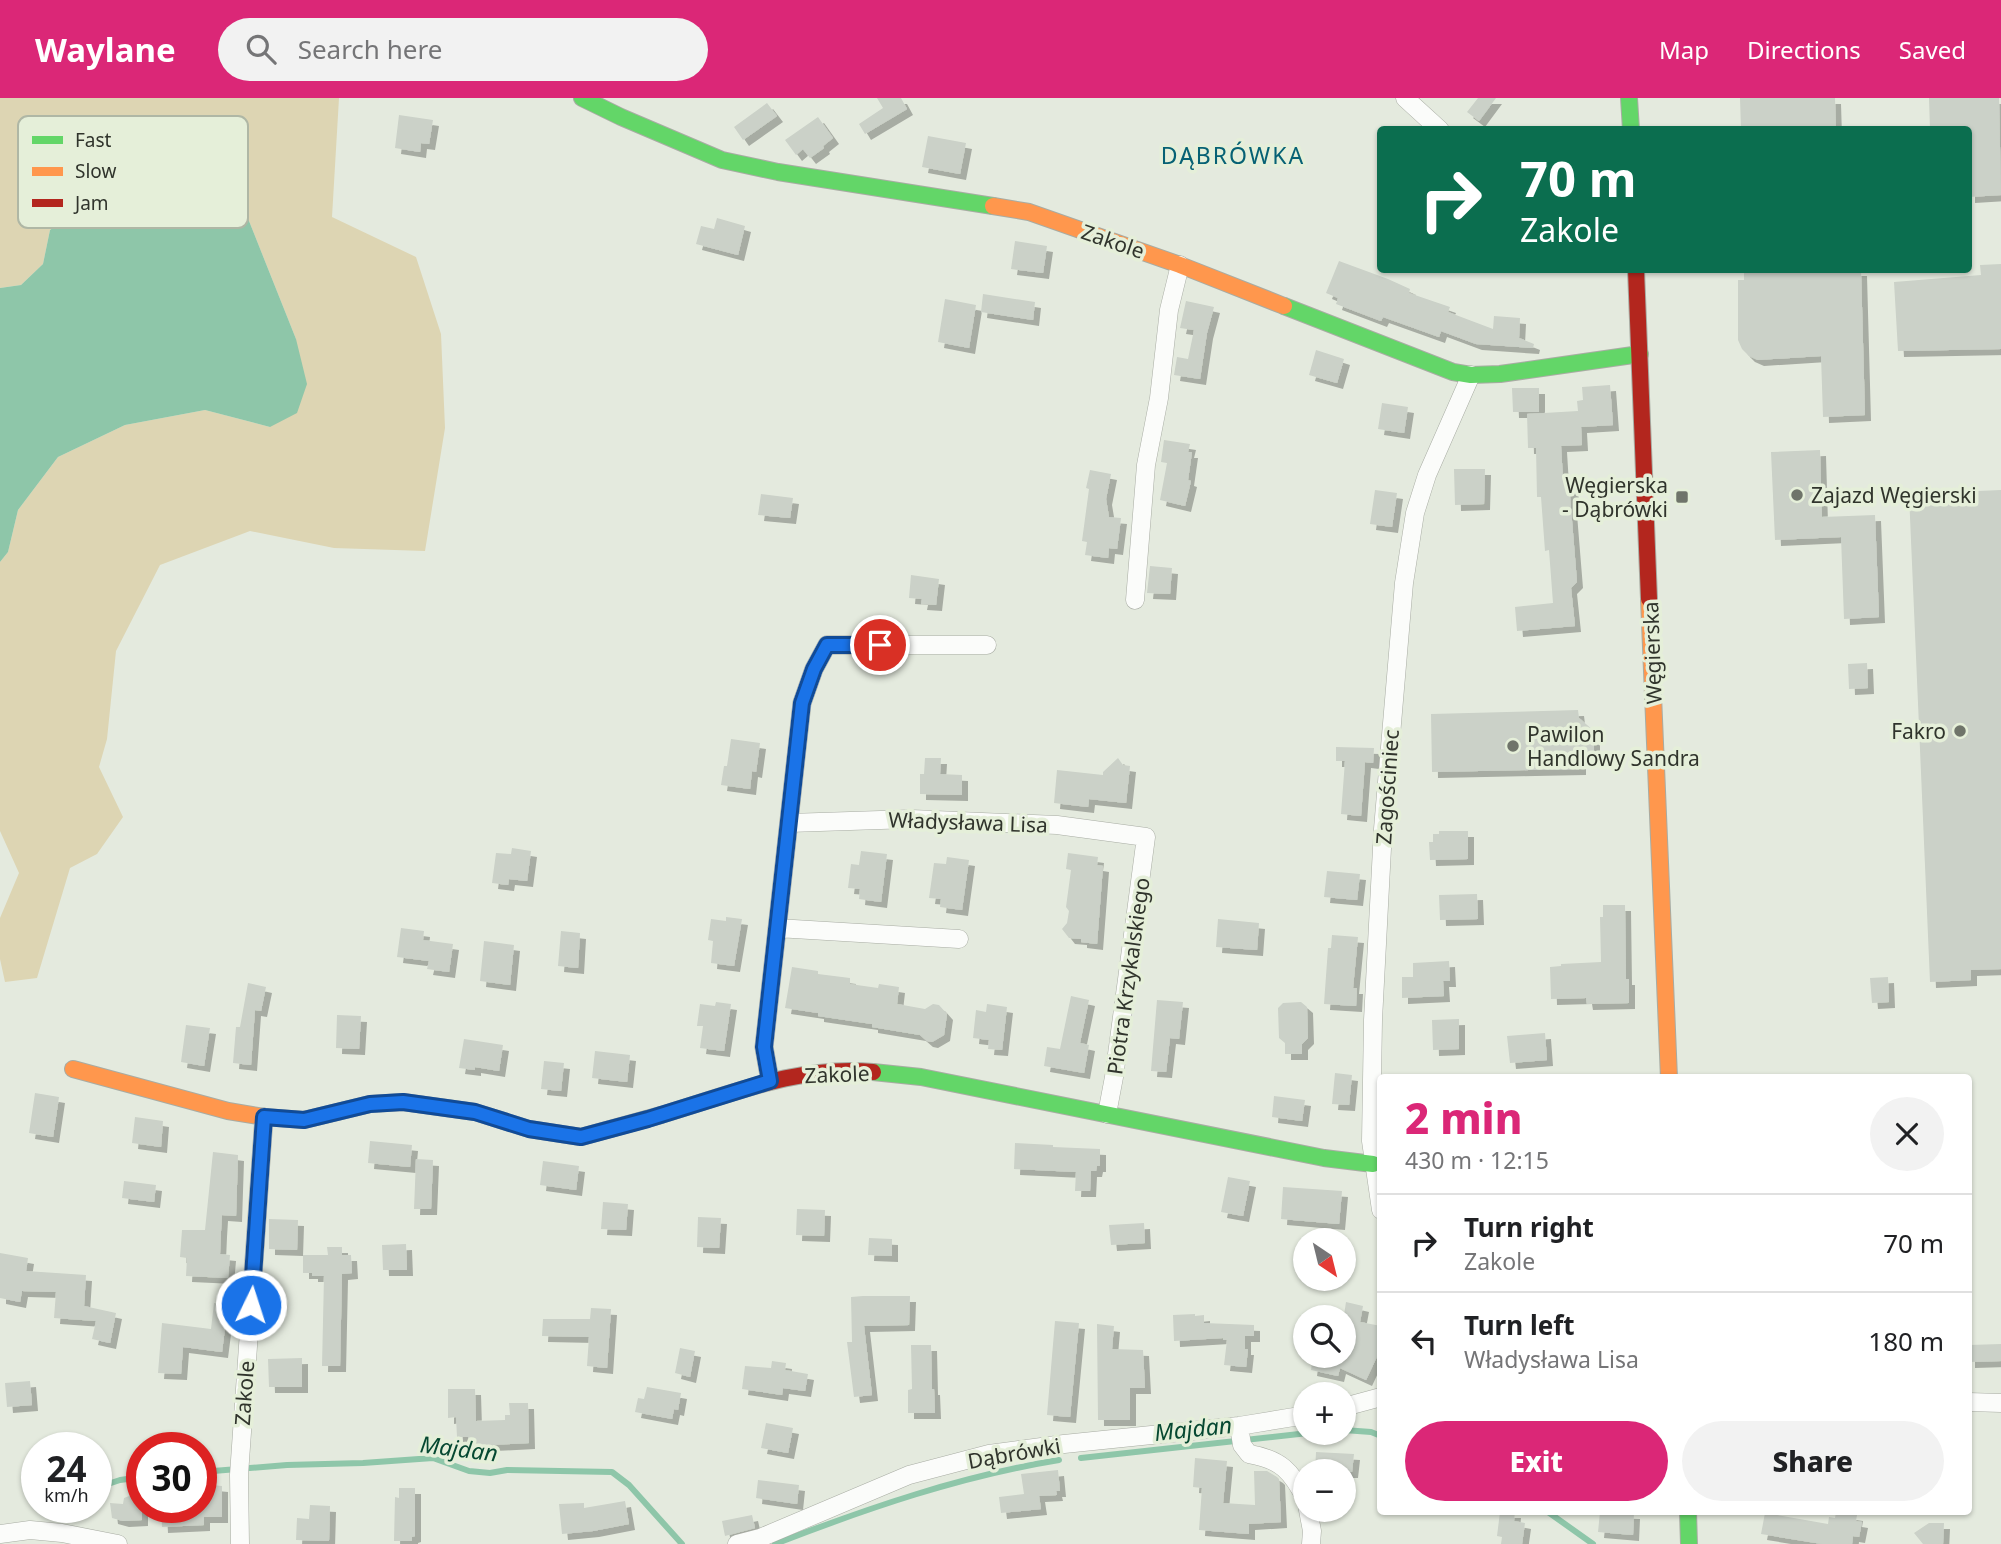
<!DOCTYPE html>
<html lang="en">
<head>
<meta charset="utf-8">
<style>
	body { margin:0; font-family:"Noto Sans",sans-serif; background:#f2f2f2; color:#202124; height:100vh; display:flex; flex-direction:column; font-size:26px; white-space:nowrap }
	* { box-sizing:border-box; margin:0 }
	p { font-size:23px; color:#757577 }
	.icon { flex:none; width:38px; height:38px; fill:none; stroke:currentColor; stroke-width:2; stroke-linecap:round; stroke-linejoin:round }
	.map { position:relative; flex:1; overflow:hidden }
	.panel { position:absolute; left:1377px; top:976px; width:595px; height:441px; display:flex; flex-direction:column; background:#fff; border-radius:7px; box-shadow:0 2px 5px #0004 }
	.panel>* { flex:none }
	.top-card { position:absolute; left:1377px; top:28px; width:595px; height:147px; border-radius:7px; box-shadow:0 2px 5px #0004; background:#0b6e4f; color:#fff; overflow:hidden }
	.needle { width:46px; rotate:145deg }
	.tools { position:absolute; left:1293px; top:1130px; display:grid; gap:14px }
	.tools a { display:grid; place-items:center; width:63px; height:63px; border-radius:50%; background:#fff; box-shadow:0 2px 5px #0004; font-size:35px }
	.speed { position:absolute; left:21px; top:1334px; display:flex; gap:14px; font-size:35px; font-weight:700; text-align:center }
	.speed>* { display:grid; place-content:center; width:91px; height:91px; border-radius:50%; background:#fff; box-shadow:0 2px 5px #0004; line-height:1 }
	.speed small { font-size:18px; font-weight:400 }
	.speed .limit { border:10px solid #d22; background:#fff; color:#111 }
	.pin { position:absolute; display:grid; place-items:center; width:60px; height:60px; color:#fff; margin:-30px; border:4px solid #fff; border-radius:50%; box-shadow:0 2px 7px #0007 }
	.me { position:absolute; width:77px; margin:-38px; rotate:4deg; stroke-linejoin:round; filter:drop-shadow(0 0 5px #0008) }
	.turn { display:flex; align-items:center; gap:24px; height:147px; padding:0 28px; font-size:32px }
	.turn .icon { width:91px; height:91px; stroke-width:2.5 }
	.turn b { display:block; font-size:49px; line-height:60px }
	.round { display:grid; place-items:center; flex:none; width:74px; height:74px; border-radius:37px; background:#f2f2f2 }
	.head { display:flex; align-items:center; justify-content:space-between; height:119px; padding:0 28px }
	h1 { font-size:42px; font-weight:800; line-height:52px; color:#db2777 }
	.primary-button { display:flex; gap:14px; margin-top:auto; padding:14px 28px }
	.primary-button a { flex:1; height:80px; border-radius:42px; background:#db2777; color:#fff; font-size:28px; font-weight:800; line-height:80px; text-align:center }
	.primary-button a+a { background:#f2f2f2; color:#202124 }
	ul { padding:0; list-style:none }
	li { display:flex; align-items:center; gap:21px; height:98px; padding:0 28px; border-top:2px solid #e0e0e0 }
	li div { flex:1 }
	li b { display:block; font-size:26px }
	li em { font-style:normal }
	header { display:flex; align-items:center; gap:42px; box-sizing:border-box; height:98px; padding:0 35px; background:#db2777; color:#fff }
	header strong { font-size:33px }
	nav { display:flex; gap:38px; margin-inline-start:auto; font-size:24px }
	.search { width:490px; height:63px; background:#f2f2f2; display:flex; align-items:center; gap:18px; box-sizing:border-box; padding:0 24px; border-radius:38px; color:#757577; font-size:26px }
	.map>svg:first-child { display:block }
	.green { fill:#ddd5b3 }
	.water { fill:#8ec6a9 }
	.lines { fill:none; stroke-linecap:round; stroke-linejoin:round }
	.stream { stroke:#8ec6a9; stroke-width:6 }
	.building { fill:#cbd1c8; filter:url(#shadow) }
	.street-casing { stroke:#a8aca3; stroke-width:19 }
	.fast-casing { stroke:#a8aca3; stroke-width:18 }
	.slow-casing { stroke:#a8aca3; stroke-width:18 }
	.jam-casing { stroke:#a8aca3; stroke-width:18 }
	.street { stroke:#fbfcfa; stroke-width:18 }
	.fast { stroke:#63d668; stroke-width:16 }
	.slow { stroke:#ff974d; stroke-width:16 }
	.jam { stroke:#b3261e; stroke-width:16 }
	.route-casing { stroke:#114b97; stroke-width:18 }
	.route { stroke:#1a73e8; stroke-width:12 }
	.poi-dot { fill:#6f746a; stroke:#e5efd9; stroke-width:2.5 }
	.labels { text-anchor:middle; dominant-baseline:central; stroke-width:7; stroke-linejoin:round; paint-order:stroke }
	.street-label { font-size:21px; fill:#30342c; stroke:#e5efd9 }
	.poi-label { font-size:21px; fill:#30342c; stroke:#e5efd9; text-anchor:end }
	.neighbourhood-label { font-size:23px; letter-spacing:2px; fill:#066174; stroke:#e5efd9 }
	.water-label { font-size:23px; font-style:italic; fill:#064831; stroke:#e5efd9 }
	.key { fill:#e5efd9; stroke:#afb7a5; stroke-width:2 }
	.key-label { font-size:19px; fill:#30342c }
</style>
</head>
<body>
<header>
<strong>Waylane</strong>
<div class="search"><svg class="icon" aria-label="search" viewBox="0 0 24 24"><circle cx="10" cy="10" r="6"/><path d="M15 15l6 6"/></svg>Search here</div>
<nav><a>Map</a><a>Directions</a><a>Saved</a></nav>
</header>
<div class="map">
<svg width="2001" height="1446" viewBox="0 0 2001 1446">
	<defs>
		<filter id="shadow"><feDropShadow dx="6" dy="6" stdDeviation="0" flood-color="#0004"/></filter>
	</defs>
	<rect width="100%" height="100%" fill="#e4eade"/>
	<path class="green" d="M0 0H339L332 119 416 159 441 236 445 330 425 453 334 450 250 433 160 467 116 553 107 641 99 669 123 719 97 756 70 770 37 880 5 884 0 861V820L19 775 0 733V464L8 454 18 412 58 359 125 327 205 312 270 329 296 241 243 108 238 58 168 47 139 95 105 116 71 117 50 132 43 166 21 187 0 190Z"/>
	<path class="water" d="M189 20 209 23 238 58 243 108 296 241 307 286 297 315 270 329 205 312 125 327 58 359 18 412 8 454 0 464V190L21 187 43 166 50 132 71 117 105 116 139 95 168 47Z"/>
	<g class="lines">
		<path class="stream" d="M1344 1332 1371 1334 1381 1338
			M1081 1360 1308 1335
			M201 1374 287 1367 363 1365 433 1360 469 1373 490 1375 507 1372 612 1374 629 1387 682 1446
			M96 1390 120 1382 142 1379
			M1548 1414 1593 1446
			M775 1446C868 1410 961 1378 1059 1362"/>
	</g>
	<path class="building" d="M877 0H901L907 11 865 36 859 26 883 10Z
		M1478 0H1496L1479 23 1467 14Z
		M1740 0H1835L1836 32H1741Z
		M1929 0H1999L2001 97 1969 99V32H1930Z
		M767 5 777 18 743 42 734 29Z
		M399 17 433 22 429 46 421 45 420 54 395 50Z
		M818 19 833 40 823 48 824 50 810 60 803 51 796 57 785 42Z
		M928 38 966 45 960 76 922 69Z
		M717 120 745 128 738 157 696 146 701 128 714 131Z
		M1015 143 1047 148 1043 175 1011 171Z
		M1339 163 1388 181 1410 191 1409 195 1450 209 1448 214 1493 231 1494 218 1520 220 1519 240 1534 246 1533 250 1476 246 1441 233 1439 239 1383 219 1381 223 1336 206 1338 200 1326 195Z
		M2001 166V251L1898 253 1894 184 1981 177 1980 167Z
		M1744 172H1861L1865 317 1823 319 1821 258 1758 262 1749 258 1742 251 1738 242V182H1744Z
		M983 196 1035 204 1033 222 981 214Z
		M945 201 976 207 969 250 938 244Z
		M1186 203 1214 209 1207 235 1200 281 1174 277 1177 259 1188 261 1194 232 1180 230Z
		M1316 252 1344 261 1337 285 1309 277Z
		M1610 287 1613 327 1581 329 1582 347 1561 348 1563 381H1572L1573 398H1570L1577 484 1571 490 1575 528 1517 533 1515 509 1553 505 1549 452 1545 453 1541 399H1537L1536 350H1528L1527 316 1578 313 1577 303 1583 302 1582 289Z
		M1512 290H1539V314H1513Z
		M1382 305 1408 309 1404 335 1378 331Z
		M1164 342 1190 346 1188 354H1192L1188 382 1191 383 1185 408 1160 402 1167 365 1161 364Z
		M1820 352 1822 419 1875 417 1879 519 1844 521 1841 439 1775 442 1771 354Z
		M1454 371H1485L1484 406 1455 407Z
		M1090 372 1111 376 1106 401 1109 419 1121 420 1117 451 1109 450 1108 460 1085 457 1087 444 1082 443 1089 391 1086 390Z
		M1375 392 1397 395 1392 429 1370 426Z
		M2001 392V871L1971 872V882L1930 884 1909 396Z
		M761 396 793 400 790 420 758 417Z
		M1150 468 1172 470 1170 496 1147 495Z
		M911 477 939 481 936 507 921 506 922 501 909 500Z
		M1867 565 1868 590 1849 591 1848 566Z
		M1578 612 1579 620 1594 633V662L1580 663V671L1432 674 1431 616Z
		M731 641 760 645 756 674 752 673 750 691 721 687 724 668H727Z
		M1336 649 1374 650 1373 665 1365 664 1361 718 1341 716 1345 663H1336Z
		M925 660H941L940 676 962 677V697L920 696V676H924Z
		M1118 660 1123 667 1130 668 1126 705 1089 701 1088 709 1054 705 1057 672 1103 677V674Z
		M1439 733H1468V761L1430 762 1429 744H1433V736H1439Z
		M512 750 531 753 527 783 509 781 508 787 492 785 496 755 511 756Z
		M861 753 887 756 881 804 859 801 860 791 848 790 851 766 859 767Z
		M1068 755 1098 759 1097 767 1103 768 1097 846 1081 844V841L1069 840 1062 831 1067 825 1069 813 1066 809 1071 772 1066 771Z
		M947 759 969 762 962 812 940 809 941 801 929 800 934 765 946 766Z
		M1327 773 1360 776 1357 802 1324 799Z
		M1477 796 1478 821 1440 822 1439 797Z
		M1603 807H1625L1626 881H1629V905L1587 906 1586 900 1551 901 1550 869 1561 868V866L1601 864 1600 819H1603Z
		M726 819 742 821 734 868 711 865 713 843 708 842 711 821 726 823Z
		M1218 821 1259 825 1257 852 1216 849Z
		M401 830 424 833 423 842 453 846 449 874 427 871 429 863 397 859Z
		M561 833 580 835 578 870 558 868Z
		M1332 837 1358 839 1353 890H1357L1356 908 1324 906 1328 850H1331Z
		M484 843 514 847 510 887 480 883Z
		M1449 863 1450 883H1443L1444 898 1402 900V879H1413V865Z
		M792 869 818 873V876L850 880V886L878 890 879 886 899 889 897 906 925 911 933 906 939 907 947 916 944 937 932 944 927 943 920 937 872 929V926L818 918V915L785 910Z
		M1888 879 1889 904 1872 905 1870 880Z
		M248 885 266 889 261 913 255 912 251 967 233 965 236 929H240Z
		M1071 898 1089 902 1080 945 1089 947 1084 975 1044 968 1047 949 1060 951Z
		M1157 902 1183 904 1179 941 1170 940 1166 974 1151 973Z
		M716 904 731 906 724 953 700 950 703 928H697L700 906 715 908Z
		M1301 904 1307 909 1308 940 1302 946V956H1285V945L1279 940 1278 910 1283 905Z
		M987 906 1007 909 1002 952 988 951 989 942 973 940 976 912 986 914Z
		M337 917 361 918 359 951 336 950Z
		M1459 921V951L1433 952 1432 922Z
		M186 927 210 930 204 968 181 964Z
		M1545 935 1547 962 1510 965 1507 938Z
		M464 941 503 947 499 973 475 969V972L459 970Z
		M595 953 630 957 627 984 592 980Z
		M544 963 564 965 561 993 541 991Z
		M1335 975 1352 977 1349 1007 1332 1006Z
		M35 995 59 999 53 1039 29 1035Z
		M1274 998 1305 1002 1302 1023 1272 1019Z
		M135 1019 163 1023 161 1049 132 1045Z
		M370 1043 412 1047 410 1069 368 1065Z
		M1015 1045 1053 1047V1049L1100 1051V1068H1097L1096 1073H1091L1090 1093H1075L1076 1074 1014 1071Z
		M213 1054 238 1057 236 1118 222 1117 221 1133 220 1156 230 1157 228 1180 186 1178 187 1160 180 1159 182 1132H205Z
		M416 1061 433 1062 431 1111H414Z
		M543 1063 579 1068 576 1092 540 1087Z
		M1228 1079 1250 1083 1243 1118 1221 1114Z
		M124 1083 156 1087 154 1104 122 1100Z
		M1283 1089 1342 1093 1339 1126 1281 1121Z
		M603 1104 628 1106 626 1132 601 1131Z
		M797 1111 825 1112 824 1138 796 1137Z
		M698 1119 721 1120 719 1150 697 1149Z
		M269 1121 298 1122 297 1152 269 1151Z
		M1144 1125 1145 1145 1111 1147 1109 1127Z
		M869 1140 892 1141V1158L868 1157Z
		M406 1146 407 1172H383L382 1147Z
		M327 1149H342V1157H351L352 1175 342 1176 340 1268H322L324 1178H312V1175H303V1157H328Z
		M0 1155 28 1160 26 1173 86 1177 84 1208 116 1215 110 1245 92 1241 96 1223 54 1220 56 1194 22 1193 20 1204 0 1200Z
		M863 1198H910L909 1227 864 1228 872 1297 854 1299 847 1244H852L851 1199Z
		M1346 1204 1363 1208 1360 1224 1381 1228V1250L1366 1282 1340 1270 1338 1278 1311 1272 1313 1258H1344V1217Z
		M214 1205 228 1207 222 1254 183 1249 181 1276 158 1275 162 1225 211 1231Z
		M591 1210 611 1211 607 1270 587 1268 589 1239 542 1238 543 1221H590Z
		M1195 1216V1218L1204 1217V1225L1254 1227V1238H1245V1251H1248L1246 1269 1224 1267 1227 1242H1223V1240L1174 1243 1173 1217Z
		M1055 1223 1079 1225 1070 1319 1047 1317Z
		M1097 1226 1114 1228 1112 1251 1143 1252 1145 1290H1130V1322H1098Z
		M2001 1246V1263L1969 1264V1247Z
		M911 1247H931L932 1291H934L935 1315H908V1292L912 1291Z
		M680 1250 695 1253 690 1279 675 1275Z
		M302 1260V1289H269L268 1261Z
		M772 1263 786 1265 785 1272 808 1276 805 1293 783 1290 782 1297 742 1291 745 1268 771 1270Z
		M30 1283 32 1307 7 1309 5 1285Z
		M647 1289 681 1295 678 1312 674 1311 672 1321 635 1314 638 1300 644 1301Z
		M448 1291H475L476 1323 505 1322V1317H510L509 1305H528L529 1345 468 1348V1339H457L456 1319 448 1320Z
		M766 1325 793 1330 788 1355 761 1350Z
		M1316 1354 1354 1356 1352 1374H1315Z
		M1195 1360 1227 1363 1223 1405 1255 1407 1254 1373H1267L1277 1379 1279 1381 1281 1424 1249 1426V1436L1199 1432 1202 1390 1193 1389Z
		M1058 1372 1060 1393H1056L1057 1397 1039 1398 1041 1411 1001 1415 999 1399 1024 1396 1021 1376Z
		M758 1382 799 1387 797 1406 756 1400Z
		M201 1386 222 1388V1419H204V1427L162 1429 161 1409H201Z
		M399 1390H415V1438L412 1439V1443H394L395 1399 399 1400Z
		M142 1393V1422L123 1423 112 1420 110 1405 123 1406 124 1400Z
		M625 1403 629 1426 593 1433 562 1436 559 1406 584 1405V1410Z
		M310 1407 330 1408 329 1443 296 1442 297 1420 309 1421Z
		M1500 1414H1515L1514 1423 1525 1425 1522 1446H1501L1502 1439 1497 1438Z
		M1600 1414 1634 1415 1633 1437 1598 1434Z
		M1836 1414 1857 1417 1856 1423 1862 1424 1859 1439 1853 1438 1852 1446H1822L1761 1436 1765 1415 1828 1426 1829 1419 1835 1420Z
		M752 1417 755 1430 725 1438 722 1423Z
		M1929 1425H1944L1943 1446H1923L1914 1435Z"/>
	<g class="lines">
		<defs>
			<path id="street" d="M1405 0 1440 32
				M1135 502 1146 367 1159 300 1169 212 1180 167
				M789 725 911 721 1057 727 1146 739 1114 979 1107 1016
				M777 830 959 841
				M770 983 764 949 802 605 814 571 827 547H987
				M1381 1112 1371 1043 1373 922 1383 731 1404 485 1415 415 1427 377 1471 277
				M1969 1304 2001 1305
				M1344 1309 1381 1299
				M1239 1328 1242 1347 1249 1356C1280 1361 1292 1373 1306 1402
				M1308 1412 1312 1433 1311 1446
				M0 1436 30 1432 62 1435 118 1446
				M240 1446 239 1377 264 1019
				M737 1446 760 1440 909 1377 989 1356 1064 1346 1239 1328 1306 1317"/>
			<path id="fast" d="M582 0 621 19 722 62 778 74 993 108
				M1629 0 1631 32
				M1284 208 1453 274 1471 277 1500 276 1640 256
				M873 974 921 979 1324 1060 1373 1066
				M1688 1414 1689 1446"/>
			<path id="slow" d="M993 108 1029 114 1180 167 1284 208
				M1649 501 1669 980
				M73 971 228 1013 264 1019 304 1022 370 1006 403 1004 475 1014 529 1031 581 1039 661 1017"/>
			<path id="jam" d="M1636 172 1649 501
				M661 1017C731 996 799 967 873 974"/>
		</defs>
		<use href="#street" class="street-casing"/>
		<use href="#fast" class="fast-casing"/>
		<use href="#slow" class="slow-casing"/>
		<use href="#jam" class="jam-casing"/>
		<use href="#street" class="street"/>
		<use href="#fast" class="fast"/>
		<use href="#slow" class="slow"/>
		<use href="#jam" class="jam"/>
	</g>
	<g class="lines">
		<defs>
			<path id="route" d="M251 1207 264 1019 304 1022 370 1006 403 1004 475 1014 529 1031 581 1039 648 1021 770 983 764 949 802 605 814 571 827 547H880"/>
		</defs>
		<use href="#route" class="route-casing"/>
		<use href="#route" class="route"/>
	</g>
	<g class="poi-dot">
		<circle cx="1797" cy="397" r="7"/>
		<rect x="1675" y="392" width="14" height="14" rx="3.5"/>
		<circle cx="1960" cy="633" r="7"/>
		<circle cx="1513" cy="648" r="7"/>
	</g>
	<g class="labels">
		<g class="street-label">
			<text transform="translate(1113 143) rotate(19)">Zakole</text>
			<text transform="translate(1652 555) rotate(-92)">Węgierska</text>
			<text transform="translate(1387 689) rotate(-86)">Zagościniec</text>
			<text transform="translate(968 724) rotate(2)">Władysława Lisa</text>
			<text transform="translate(1128 878) rotate(-82)">Piotra Krzykalskiego</text>
			<text transform="translate(837 976) rotate(-2)">Zakole</text>
			<text transform="translate(244 1295) rotate(-86)">Zakole</text>
			<text transform="translate(1014 1355) rotate(-10)">Dąbrówki</text>
		</g>
		<g class="poi-label">
			<text x="1668" y="387">Węgierska<tspan x="1668" dy="24">- Dąbrówki</tspan></text>
			<text x="1811" y="397" text-anchor="start">Zajazd Węgierski</text>
			<text x="1946" y="633">Fakro</text>
			<text x="1527" y="636" text-anchor="start">Pawilon<tspan x="1527" dy="24">Handlowy Sandra</tspan></text>
		</g>
		<g class="neighbourhood-label">
			<text x="1233" y="57">DĄBRÓWKA</text>
		</g>
		<g class="water-label">
			<text transform="translate(1193 1330) rotate(-6)">Majdan</text>
			<text transform="translate(459 1350) rotate(7)">Majdan</text>
		</g>
	</g>
	<rect x="18" y="18" width="230" height="112" rx="10" class="key"/>
	<rect x="32" y="38" width="31" height="8" fill="#63d668"/>
	<rect x="32" y="69" width="31" height="9" fill="#ff974d"/>
	<rect x="32" y="101" width="31" height="8" fill="#b3261e"/>
	<g class="key-label">
		<text x="75" y="49">Fast</text>
		<text x="75" y="80">Slow</text>
		<text x="75" y="112">Jam</text>
	</g>
</svg>
<div class="tools">
<a><svg class="needle" viewBox="-14 -14 28 28"><path d="M0-13l5 13h-10z" fill="#e53935"/><path d="M0 13l5-13h-10z" fill="#757577"/></svg></a>
<a><svg class="icon" aria-label="search" viewBox="0 0 24 24"><circle cx="10" cy="10" r="6"/><path d="M15 15l6 6"/></svg></a>
<a>+</a>
<a>−</a>
</div>
<div class="speed"><div>24<small>km/h</small></div><div class="limit">30</div></div>
<div class="pin" style="left:880px;top:547px;background:#d93025"><svg class="icon" aria-label="arrive" viewBox="0 0 24 24"><path d="M6 21V4h12l-3 4 3 4H6"/></svg></div>
<svg class="me" style="left:251px;top:1207px" viewBox="-20 -20 40 40"><circle r="17" fill="#1a73e8" stroke="#fff" stroke-width="3"/><path d="M0-11L8 9 0 5-8 9z" fill="#fff"/></svg>
<div class="top-card">
<div class="turn"><svg class="icon" aria-label="right" viewBox="0 0 24 24"><path d="M7 20v-9h11M14 6l5 5-5 5"/></svg><div><b>70 m</b>Zakole</div></div>
</div>
<section class="panel">
<div class="head"><div><h1>2 min</h1><p>430 m · 12:15</p></div><a class="round"><svg class="icon" aria-label="close" viewBox="0 0 24 24"><path d="M6 6l12 12M18 6L6 18"/></svg></a></div>
<ul>
<li><svg class="icon" aria-label="right" viewBox="0 0 24 24"><path d="M7 20v-9h11M14 6l5 5-5 5"/></svg><div><b>Turn right</b><p>Zakole</p></div><em>70 m</em></li>
<li><svg class="icon" aria-label="left" viewBox="0 0 24 24"><path d="M17 20v-9H6M10 6l-5 5 5 5"/></svg><div><b>Turn left</b><p>Władysława Lisa</p></div><em>180 m</em></li>
</ul>
<div class="primary-button"><a>Exit</a><a>Share</a></div>
</section>
</div>
</body>
</html>
